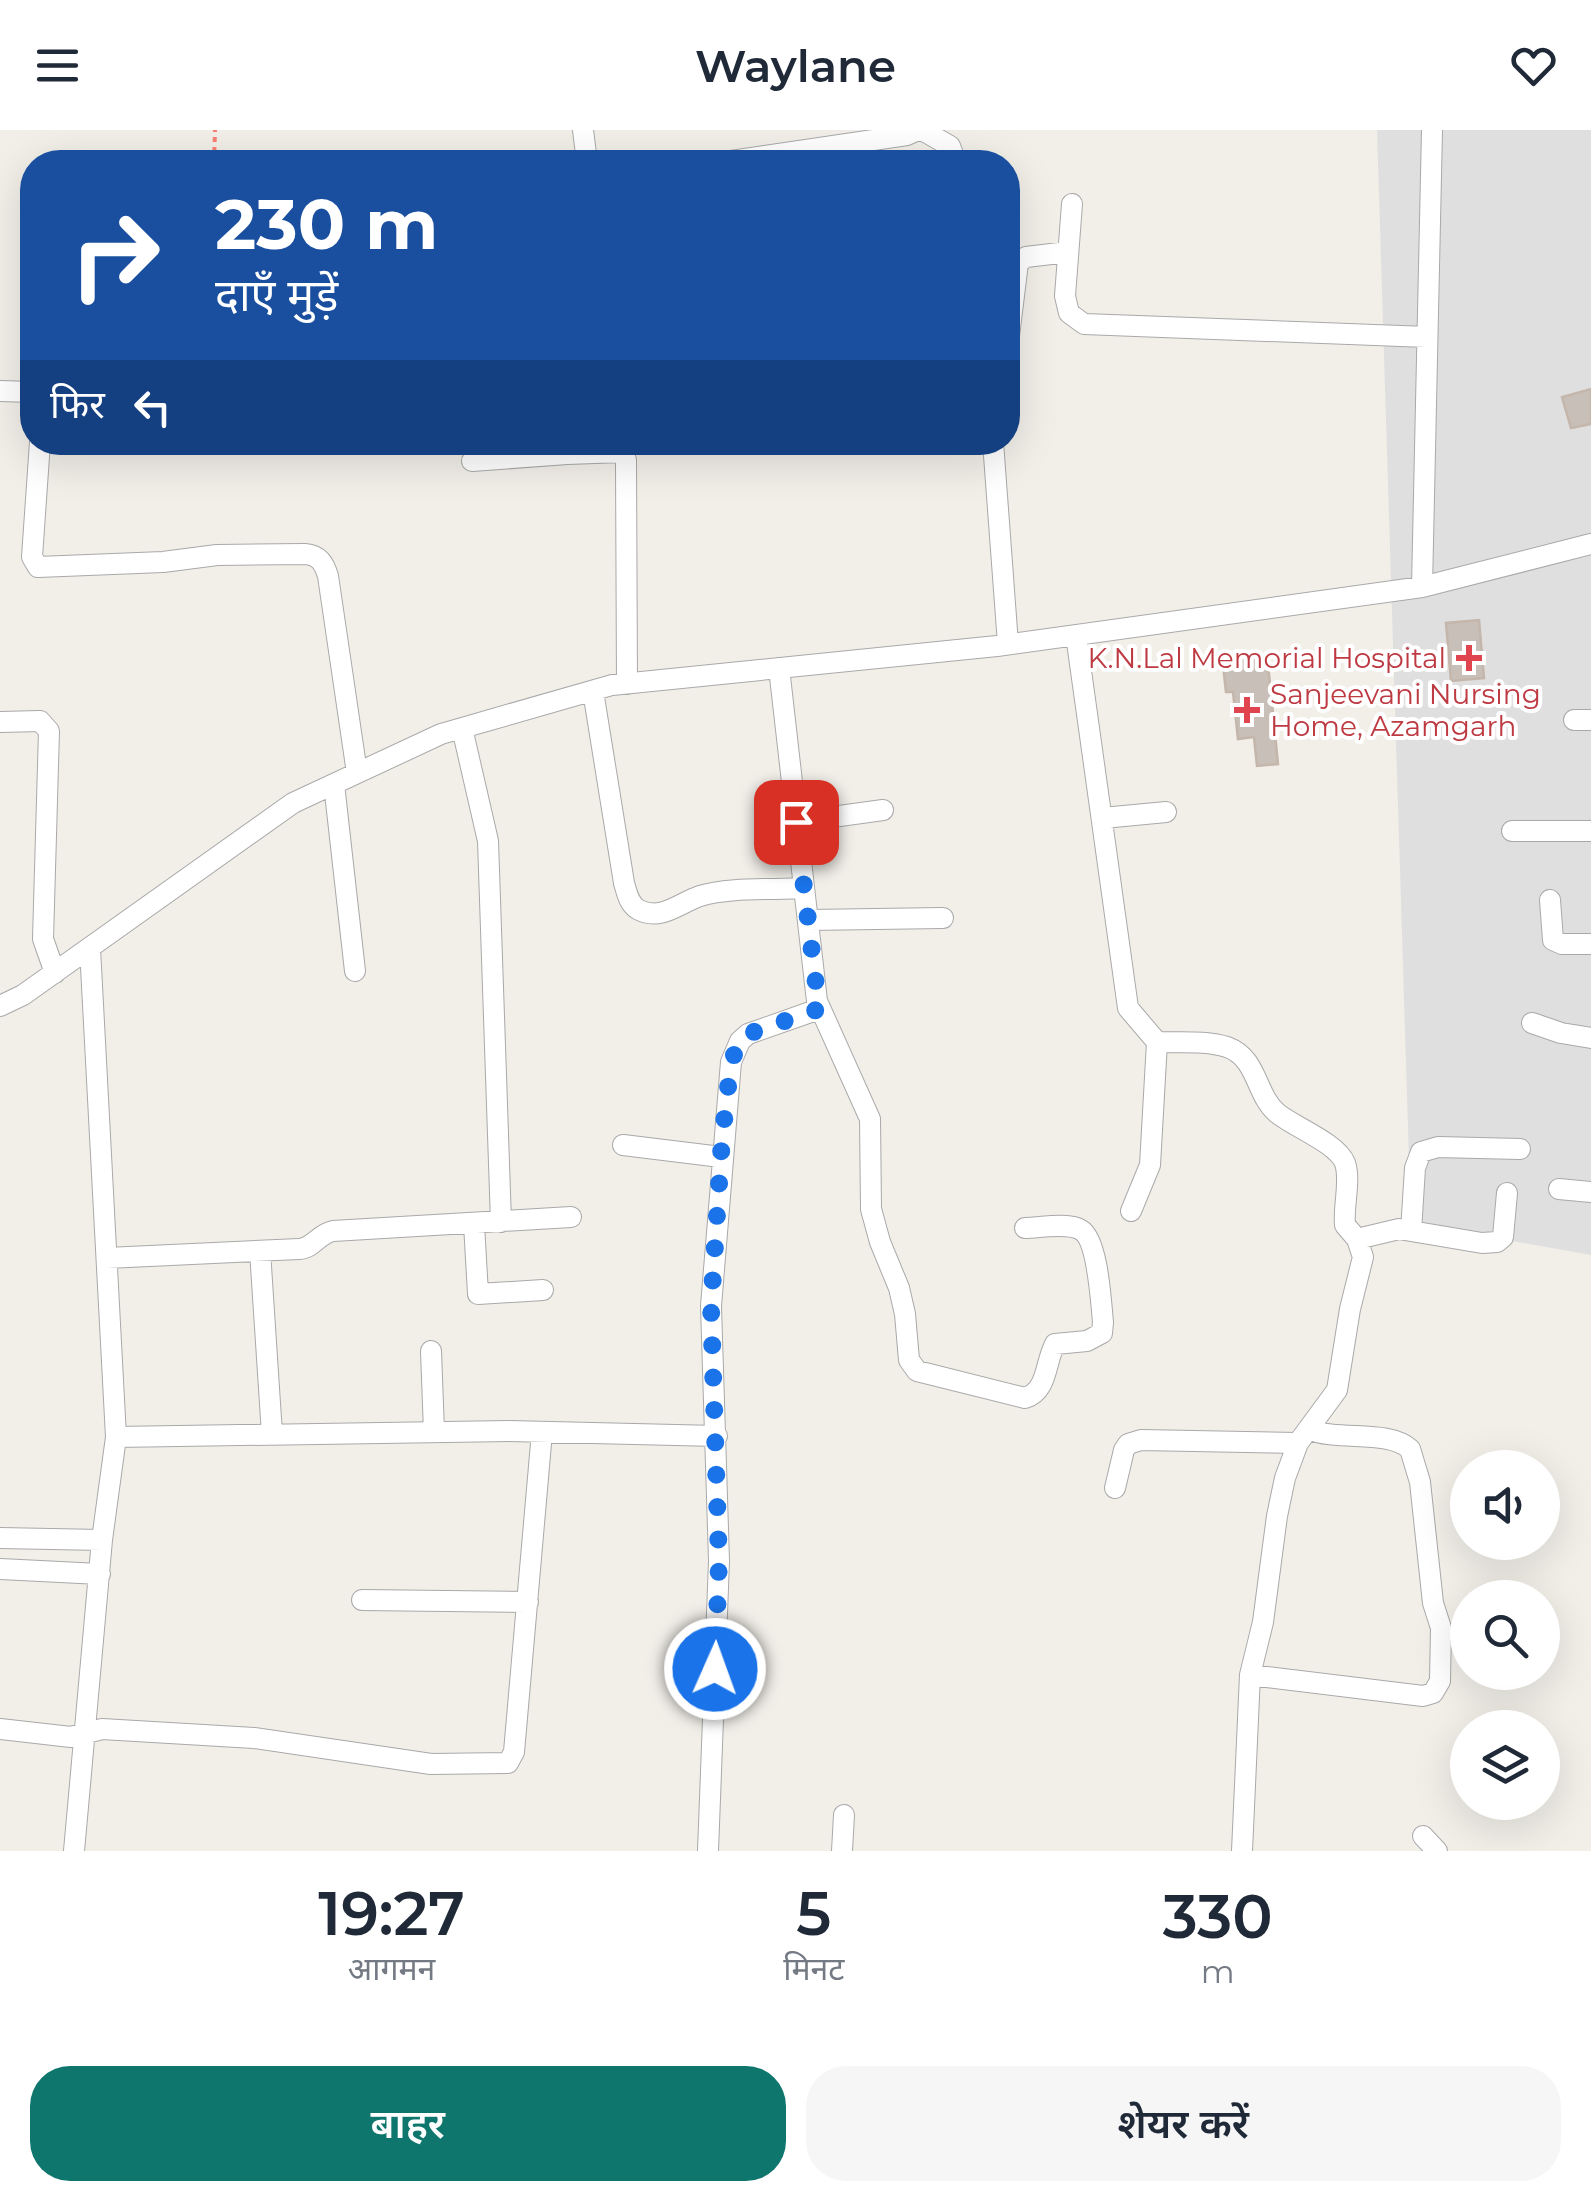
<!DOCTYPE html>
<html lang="hi">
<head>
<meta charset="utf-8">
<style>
	body { margin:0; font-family:Montserrat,"Noto Sans Devanagari",sans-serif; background:#f6f6f7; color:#1f2937; height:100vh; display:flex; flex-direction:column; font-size:38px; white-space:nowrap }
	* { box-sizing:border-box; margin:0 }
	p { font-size:32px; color:#747a83 }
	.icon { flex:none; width:55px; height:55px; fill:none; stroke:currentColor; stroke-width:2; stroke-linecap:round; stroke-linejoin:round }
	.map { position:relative; height:1721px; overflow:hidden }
	.side { display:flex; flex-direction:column; background:#fff; flex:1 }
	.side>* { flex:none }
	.hud { position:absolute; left:20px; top:20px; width:1000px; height:305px; border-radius:40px; box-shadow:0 10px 40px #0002; background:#1a4fa0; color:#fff; overflow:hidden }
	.controls { position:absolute; left:1450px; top:1320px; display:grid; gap:20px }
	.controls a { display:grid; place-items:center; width:110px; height:110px; border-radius:50%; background:#fff; box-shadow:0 10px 40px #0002; font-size:50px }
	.pin { position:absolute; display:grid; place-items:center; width:85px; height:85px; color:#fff; margin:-42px; border-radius:20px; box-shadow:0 5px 15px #0006 }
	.me { position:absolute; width:110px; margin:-55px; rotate:2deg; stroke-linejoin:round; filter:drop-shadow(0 0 8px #0008) }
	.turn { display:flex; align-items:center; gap:35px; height:210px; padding:0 30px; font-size:45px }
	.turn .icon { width:130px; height:130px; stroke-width:2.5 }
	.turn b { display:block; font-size:70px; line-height:85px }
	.then { display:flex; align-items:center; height:95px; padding:0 30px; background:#0003; gap:20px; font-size:38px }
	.eta { display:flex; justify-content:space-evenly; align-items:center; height:170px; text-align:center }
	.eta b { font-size:60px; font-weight:600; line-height:70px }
	.button { display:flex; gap:20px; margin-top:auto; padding:20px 30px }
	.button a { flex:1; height:115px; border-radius:40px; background:#0f766e; color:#fff; font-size:40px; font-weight:600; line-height:115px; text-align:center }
	.button a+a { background:#f6f6f7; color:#1f2937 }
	header { display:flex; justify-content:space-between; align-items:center; height:130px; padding:0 30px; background:#fff; font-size:45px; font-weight:600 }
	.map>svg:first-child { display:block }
	.residential { fill:#e0dfdf }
	.building { fill:#c7bfb8; stroke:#c4b6ab; stroke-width:2.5 }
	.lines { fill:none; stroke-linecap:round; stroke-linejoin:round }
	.minor-casing { stroke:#a9a9a9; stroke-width:22 }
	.path { stroke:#fa8072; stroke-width:4; stroke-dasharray:5 5; stroke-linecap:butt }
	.minor { stroke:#fff; stroke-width:20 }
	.route { stroke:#1a73e8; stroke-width:18; stroke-dasharray:0 32.4 }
	.health-dot { fill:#e0444e; stroke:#fff; stroke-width:4 }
	.labels { text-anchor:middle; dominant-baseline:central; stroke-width:8; stroke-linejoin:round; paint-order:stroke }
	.health-label { font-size:28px; fill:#be3a42; stroke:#fff; text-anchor:end }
</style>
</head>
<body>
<header><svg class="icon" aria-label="menu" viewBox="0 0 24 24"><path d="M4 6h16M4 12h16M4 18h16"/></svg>Waylane<svg class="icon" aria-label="heart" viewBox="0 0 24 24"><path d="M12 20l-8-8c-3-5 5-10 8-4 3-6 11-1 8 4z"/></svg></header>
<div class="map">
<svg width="1591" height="1721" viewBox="0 0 1591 1721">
	<rect width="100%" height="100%" fill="#f2efe9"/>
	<path class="residential" d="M1377 0H1591V1125L1411 1093Z"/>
	<path class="building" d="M1591 259V294L1571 298 1562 267Z
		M1479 490 1484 548 1451 551 1446 493Z
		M1267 524 1278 634 1257 636 1254 607 1238 609 1233 562H1226L1223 535H1228L1227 528Z"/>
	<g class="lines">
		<defs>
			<path id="minor" d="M583 0 587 32
				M922 0 950 16 956 32
				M724 32 907 5 918 0
				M1072 74 1065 166 1069 183 1084 194 1427 207
				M1008 214 1018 133 1026 127 1068 122
				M0 261 32 262
				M40 312 32 427 38 437 163 432 217 425 305 424C319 425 324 433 328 446L357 643
				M560 312 567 324 623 322 626 330 627 554
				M993 312 1008 514
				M472 331 567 324
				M1422 457 1432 0
				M1076 505 1128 878 1157 912 1150 1035 1131 1081
				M779 538 817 871 870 989 871 1079 880 1112 899 1158 905 1184 909 1230 917 1241 1025 1268C1048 1261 1045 1232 1055 1214L1087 1211 1102 1203 1103 1192C1101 1173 1098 1110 1081 1100 1068 1092 1039 1098 1025 1098
				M593 561 624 753C627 763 629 775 639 780 662 791 679 773 700 766 728 757 774 760 804 758
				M1574 590H1591
				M0 592 40 591 49 601 43 809 55 843
				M462 598 488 711 501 1092
				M334 654 355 841
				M1103 688 1166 682
				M796 692 883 680
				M1512 701H1591
				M1550 770 1553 810 1562 814H1591
				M809 790 943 788
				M0 876 23 865 293 673 441 604 462 598 612 555 997 516 1422 457 1591 414
				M1532 893 1561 903 1591 908
				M1157 912C1178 913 1206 910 1227 917 1258 928 1255 964 1277 983 1294 997 1337 1013 1345 1033 1351 1051 1343 1076 1345 1095L1357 1109 1363 1127 1350 1179 1337 1260 1298 1313 1285 1348 1277 1386 1263 1492 1250 1545 1242 1721
				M623 1015 721 1027
				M1559 1059 1591 1062
				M474 1094 478 1164 543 1160
				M1411 1101 1415 1038 1421 1022 1438 1017 1520 1019
				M1357 1109 1399 1099 1482 1113 1497 1112 1503 1107 1507 1063
				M260 1121 272 1304
				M107 1128 299 1119C314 1118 318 1104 333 1101L571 1087
				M431 1221 434 1302
				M116 1307 509 1301 717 1306
				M1115 1358 1124 1320 1128 1314 1141 1310 1298 1313
				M0 1408 102 1410
				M0 1439 100 1444
				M362 1470 528 1472
				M1250 1545 1423 1566 1433 1563 1440 1551 1441 1498 1433 1473 1420 1352 1410 1319C1387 1299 1339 1312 1308 1299
				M0 1599 71 1607 102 1599 254 1608 431 1634 508 1633 514 1622 542 1302
				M1423 1706 1437 1721
				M74 1721 102 1410 116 1307 90 818
				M708 1721 719 1431 711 1176 731 932 740 911 748 904 819 879
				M842 1721 844 1685"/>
		</defs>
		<use href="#minor" class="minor-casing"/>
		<path class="path" d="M214 32 215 0"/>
		<use href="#minor" class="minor"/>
	</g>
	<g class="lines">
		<path class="route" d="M715 1539 719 1432 711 1176 722 1009 731 932 740 911 748 904 819 879 796 692"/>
	</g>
	<g class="health-dot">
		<path d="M1464 513h10v10h10v10h-10v10h-10v-10h-10v-10h10z"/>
		<path d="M1242 565h10v10h10v10h-10v10h-10v-10h-10v-10h10z"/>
	</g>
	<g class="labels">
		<g class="health-label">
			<text x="1446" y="528">K.N.Lal Memorial Hospital</text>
			<text x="1270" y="564" text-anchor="start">Sanjeevani Nursing<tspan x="1270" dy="32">Home, Azamgarh</tspan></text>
		</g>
	</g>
</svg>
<div class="controls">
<a><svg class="icon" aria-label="sound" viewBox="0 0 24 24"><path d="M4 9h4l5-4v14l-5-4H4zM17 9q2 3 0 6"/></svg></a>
<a><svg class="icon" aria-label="search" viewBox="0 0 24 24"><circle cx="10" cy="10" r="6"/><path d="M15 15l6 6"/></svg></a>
<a><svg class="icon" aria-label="layers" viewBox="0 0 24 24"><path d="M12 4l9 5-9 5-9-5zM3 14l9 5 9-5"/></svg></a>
</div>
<div class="pin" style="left:796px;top:692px;background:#d93025"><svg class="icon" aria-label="arrive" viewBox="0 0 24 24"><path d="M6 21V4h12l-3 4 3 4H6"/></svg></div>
<svg class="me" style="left:715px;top:1539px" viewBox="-20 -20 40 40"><circle r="17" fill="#1a73e8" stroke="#fff" stroke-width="3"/><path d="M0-11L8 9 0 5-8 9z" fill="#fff"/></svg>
<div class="hud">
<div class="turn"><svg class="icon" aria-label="right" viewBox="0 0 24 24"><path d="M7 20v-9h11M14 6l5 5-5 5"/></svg><div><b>230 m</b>दाएँ मुड़ें</div></div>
<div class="then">फिर<svg class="icon" aria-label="left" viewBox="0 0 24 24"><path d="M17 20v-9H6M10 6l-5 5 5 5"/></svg></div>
</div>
</div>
<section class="side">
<div class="eta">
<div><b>19:27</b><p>आगमन</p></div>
<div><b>5</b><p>मिनट</p></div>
<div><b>330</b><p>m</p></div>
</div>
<div class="button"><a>बाहर</a><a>शेयर करें</a></div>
</section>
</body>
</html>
